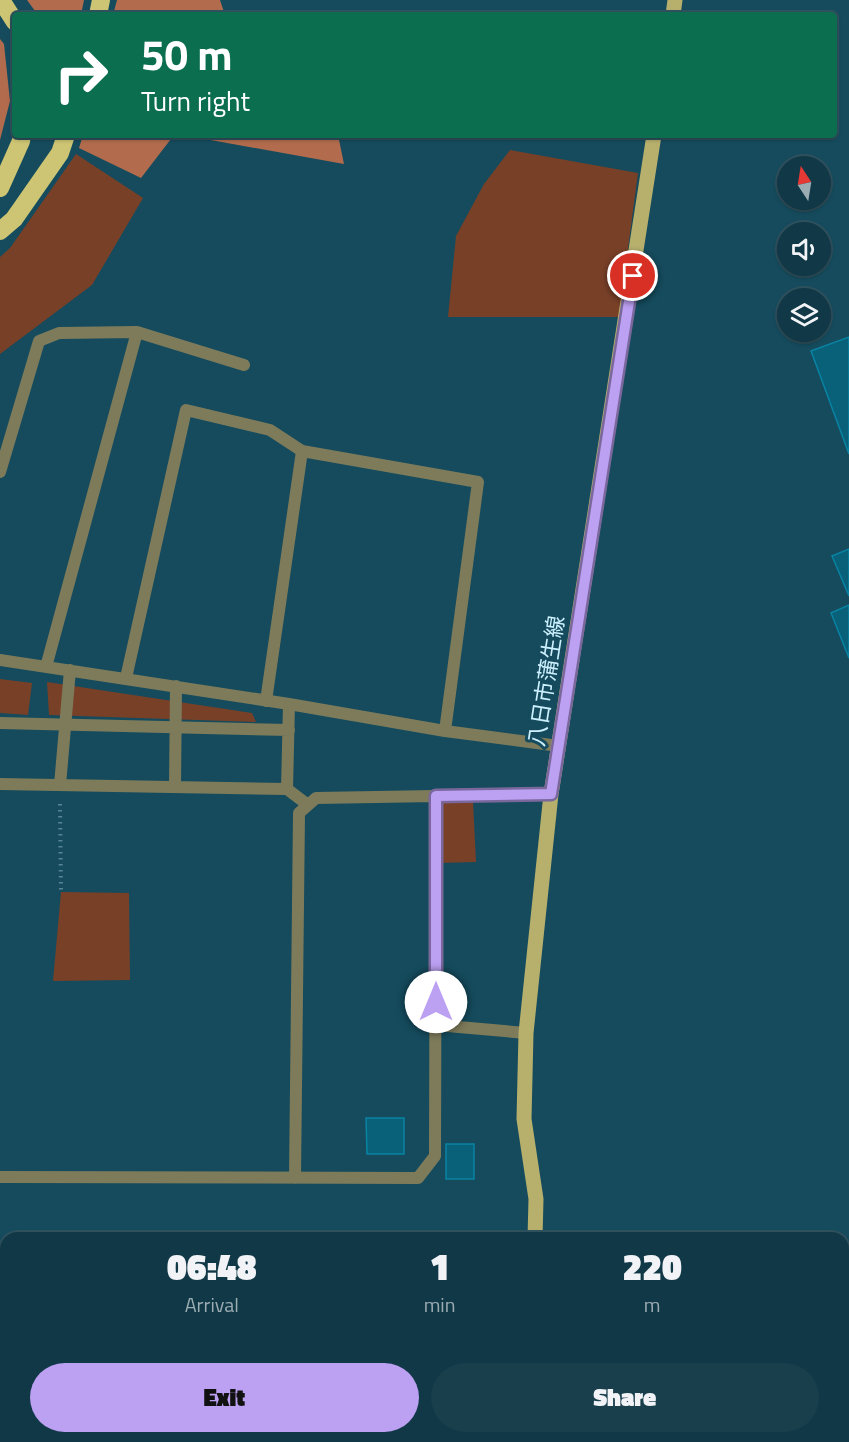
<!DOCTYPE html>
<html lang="en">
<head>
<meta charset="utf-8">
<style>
	body { margin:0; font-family:"Titillium Web","Noto Sans JP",sans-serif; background:#193f4d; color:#f1f3f6; height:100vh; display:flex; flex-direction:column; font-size:22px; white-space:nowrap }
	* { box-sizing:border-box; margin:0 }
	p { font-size:20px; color:#9cacb3 }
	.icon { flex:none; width:33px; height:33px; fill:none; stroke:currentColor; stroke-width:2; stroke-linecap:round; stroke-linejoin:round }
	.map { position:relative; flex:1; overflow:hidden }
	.details { position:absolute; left:0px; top:1232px; width:849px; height:212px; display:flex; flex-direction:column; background:#103846; border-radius:18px 18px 0 0; box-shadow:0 2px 4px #0004,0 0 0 2px #30525f }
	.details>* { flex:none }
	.banner { position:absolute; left:12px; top:12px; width:825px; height:126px; border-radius:6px; box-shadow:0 2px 4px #0004,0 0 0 2px #30525f; background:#0b6e4f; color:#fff; overflow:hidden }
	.needle { width:39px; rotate:348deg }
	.controls { position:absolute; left:777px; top:156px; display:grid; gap:12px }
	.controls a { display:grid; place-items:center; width:54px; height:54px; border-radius:50%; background:#103846; box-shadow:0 2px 4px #0004,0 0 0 2px #30525f; font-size:30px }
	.pin { position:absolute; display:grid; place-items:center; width:51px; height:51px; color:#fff; margin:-26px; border:3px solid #fff; border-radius:50%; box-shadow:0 2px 6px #0007 }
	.me { position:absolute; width:66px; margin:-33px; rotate:0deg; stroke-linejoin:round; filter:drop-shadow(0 0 4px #0008) }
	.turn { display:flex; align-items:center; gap:21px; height:126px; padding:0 30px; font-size:27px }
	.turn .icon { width:78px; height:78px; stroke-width:2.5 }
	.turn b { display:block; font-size:42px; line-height:51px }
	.eta { display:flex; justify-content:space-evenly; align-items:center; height:102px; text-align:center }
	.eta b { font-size:36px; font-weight:800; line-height:42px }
	.primary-button { display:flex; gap:12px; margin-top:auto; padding:12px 30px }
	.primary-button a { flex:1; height:69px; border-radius:36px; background:#bca0f2; color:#111; font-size:24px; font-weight:800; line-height:69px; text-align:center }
	.primary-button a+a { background:#193f4d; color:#f1f3f6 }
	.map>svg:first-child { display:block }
	.green { fill:#794028 }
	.forest { fill:#b26c4d }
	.building { fill:#086179; stroke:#0a83a3; stroke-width:1.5 }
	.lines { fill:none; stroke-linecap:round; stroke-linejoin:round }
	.path { stroke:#568596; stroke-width:4; stroke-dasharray:1.5 4.5; stroke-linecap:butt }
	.street { stroke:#7e7b5b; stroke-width:12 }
	.primary { stroke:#b7b06d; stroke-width:15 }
	.highway { stroke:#cdc573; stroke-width:18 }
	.route-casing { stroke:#7a689d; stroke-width:15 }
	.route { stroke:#bca0f2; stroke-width:10 }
	.labels { text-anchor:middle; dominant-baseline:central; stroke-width:6; stroke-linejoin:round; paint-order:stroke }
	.street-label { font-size:22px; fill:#cdf0fe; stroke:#154b5d }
</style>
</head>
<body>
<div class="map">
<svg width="849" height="1442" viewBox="0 0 849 1442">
	<rect width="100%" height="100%" fill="#154b5d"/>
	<path class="green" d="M510 150 638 173 619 317H448L456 236 484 184Z
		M76 154 143 198 92 285 0 354V257L10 248Z
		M0 679 32 683 28 715 0 713Z
		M47 682 252 713 256 722 49 715Z
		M430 800 473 802 476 862 438 863Z
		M61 892 129 893 130 980 53 981Z"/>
	<path class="forest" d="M27 0H84L81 15H38Z
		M117 0H220L225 15H113Z
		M0 39 4 44 10 101 0 140Z
		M83 135H174L141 178 79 148Z
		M183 135H338L344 164Z"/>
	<path class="building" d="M849 337V454L811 351Z
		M849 549V596L832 556Z
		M849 605V658L831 613Z
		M366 1118H404V1154H367Z
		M446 1144H474V1179H446Z"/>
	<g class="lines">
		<path class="path" d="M60 804 61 892"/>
		<path class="street" d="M137 332 244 365
			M0 472 39 341 59 333 137 332 46 667
			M0 660 289 704 445 731 559 746
			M126 678 186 410 270 430 302 451
			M266 701 302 451 478 482 445 731
			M0 723 289 730
			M0 784 287 789 308 805
			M60 785 70 670
			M175 787 176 686
			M287 789 289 704
			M436 1025 526 1033
			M0 1177 418 1178 435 1156 436 796
			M295 1178 299 813 316 798 551 794
			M0 1357H6
			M843 1372H849"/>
		<path class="primary" d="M673 15 675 0
			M535 1238 536 1199 524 1119 526 1033 551 794 654 135
			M534 1437V1442"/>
		<path class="highway" d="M1 0 15 22
			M98 15 101 0
			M0 188 21 141 22 135
			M0 231 14 219 60 153 66 135"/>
	</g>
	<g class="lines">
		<defs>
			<path id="route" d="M436 1002V796L551 794 633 276"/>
		</defs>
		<use href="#route" class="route-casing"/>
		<use href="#route" class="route"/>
	</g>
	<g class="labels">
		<g class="street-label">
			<text transform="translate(546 681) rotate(-81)">八日市蒲生線</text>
		</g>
	</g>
</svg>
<div class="controls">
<a><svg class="needle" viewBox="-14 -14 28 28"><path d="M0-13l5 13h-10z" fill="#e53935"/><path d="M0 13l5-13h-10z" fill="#9cacb3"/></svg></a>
<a><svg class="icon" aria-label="sound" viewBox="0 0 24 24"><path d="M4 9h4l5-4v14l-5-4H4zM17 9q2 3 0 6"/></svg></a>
<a><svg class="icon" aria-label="layers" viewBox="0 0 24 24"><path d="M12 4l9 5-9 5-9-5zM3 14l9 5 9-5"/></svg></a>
</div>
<div class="pin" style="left:633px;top:276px;background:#d93025"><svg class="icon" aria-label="arrive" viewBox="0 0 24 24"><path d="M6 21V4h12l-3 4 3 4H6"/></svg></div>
<svg class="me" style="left:436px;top:1002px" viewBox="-20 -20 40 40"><circle r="19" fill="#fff"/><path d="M0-13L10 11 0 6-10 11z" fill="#bca0f2"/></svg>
<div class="banner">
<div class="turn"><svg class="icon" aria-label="right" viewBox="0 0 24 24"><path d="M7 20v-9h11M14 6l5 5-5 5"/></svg><div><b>50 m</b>Turn right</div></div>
</div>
<section class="details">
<div class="eta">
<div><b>06:48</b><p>Arrival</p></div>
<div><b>1</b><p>min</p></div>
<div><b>220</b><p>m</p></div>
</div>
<div class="primary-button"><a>Exit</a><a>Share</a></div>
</section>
</div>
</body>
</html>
